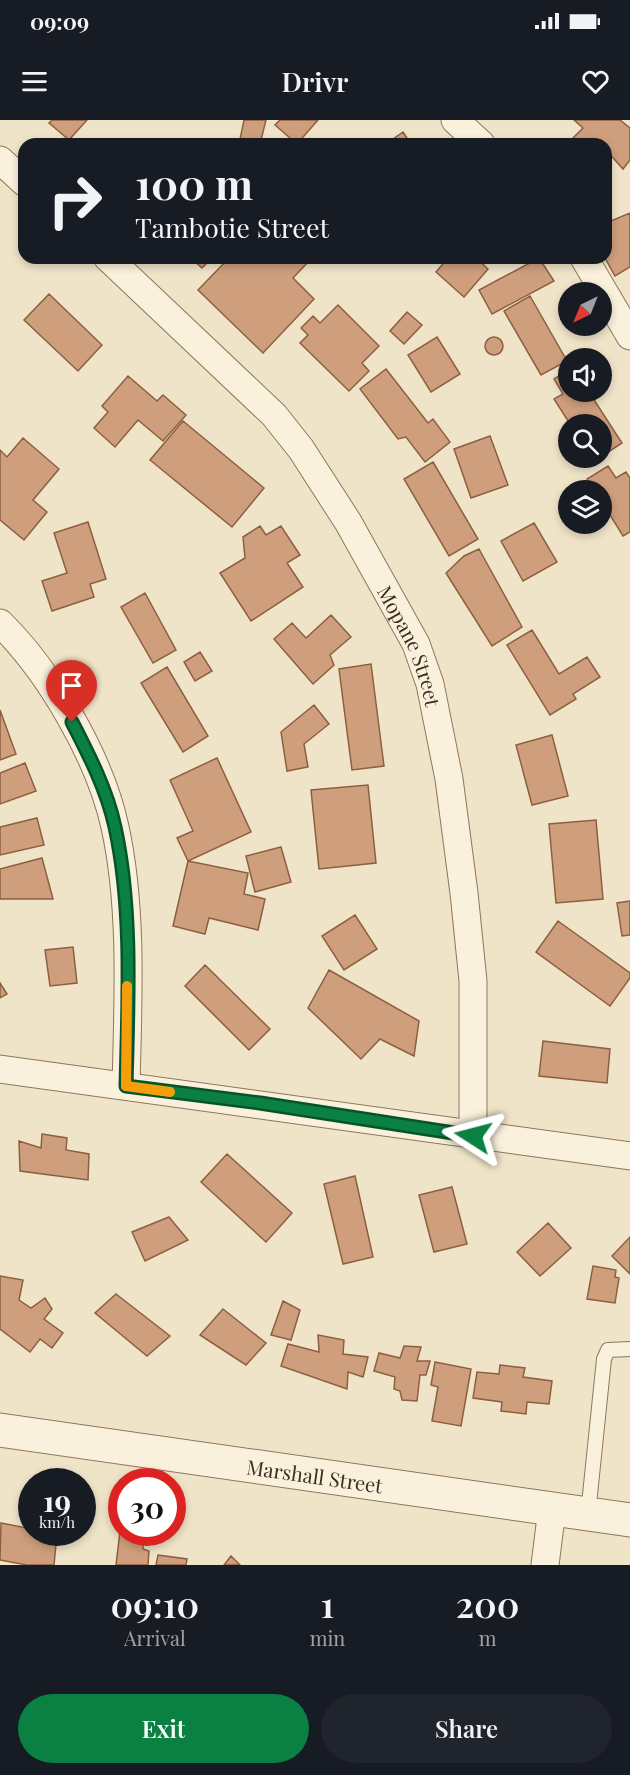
<!DOCTYPE html>
<html lang="en">
<head>
<meta charset="utf-8">
<style>
	body { margin:0; font-family:"Playfair Display",serif; background:#20242c; color:#f1f3f6; height:100vh; display:flex; flex-direction:column; font-size:22px; white-space:nowrap }
	* { box-sizing:border-box; margin:0 }
	p { font-size:20px; color:#9ea1a6 }
	.icon { flex:none; width:33px; height:33px; fill:none; stroke:currentColor; stroke-width:2; stroke-linecap:round; stroke-linejoin:round }
	.map { position:relative; height:1445px; overflow:hidden }
	.details { display:flex; flex-direction:column; background:#171b24; flex:1 }
	.details>* { flex:none }
	.hud { position:absolute; left:18px; top:18px; width:594px; height:126px; border-radius:18px; box-shadow:0 3px 9px #0003; background:#171b24; color:#f1f3f6; overflow:hidden }
	.needle { width:39px; rotate:223deg }
	.fabs { position:absolute; left:558px; top:162px; display:grid; gap:12px }
	.fabs a { display:grid; place-items:center; width:54px; height:54px; border-radius:50%; background:#171b24; box-shadow:0 3px 9px #0003; font-size:30px }
	.speed { position:absolute; left:18px; top:1348px; display:flex; gap:12px; font-size:30px; font-weight:700; text-align:center }
	.speed>* { display:grid; place-content:center; width:78px; height:78px; border-radius:50%; background:#171b24; box-shadow:0 3px 9px #0003; line-height:1 }
	.speed small { font-size:15px; font-weight:400 }
	.speed .limit { border:9px solid #d22; background:#fff; color:#111 }
	.pin { position:absolute; display:grid; place-items:center; width:51px; height:51px; color:#fff; margin:-62px -26px; border-radius:50% 50% 50% 0; rotate:-45deg; box-shadow:0 0 6px #0007 }
	.pin .icon { rotate:45deg }
	.me { position:absolute; width:66px; margin:-33px; rotate:279deg; stroke-linejoin:round; filter:drop-shadow(0 0 4px #0008) }
	.turn { display:flex; align-items:center; gap:21px; height:126px; padding:0 18px; font-size:27px }
	.turn .icon { width:78px; height:78px; stroke-width:2.5 }
	.turn b { display:block; font-size:42px; line-height:51px }
	.eta { display:flex; justify-content:space-evenly; align-items:center; height:102px; text-align:center }
	.eta b { font-size:36px; font-weight:600; line-height:42px }
	.cta { display:flex; gap:12px; margin-top:auto; padding:12px 18px }
	.cta a { flex:1; height:69px; border-radius:36px; background:#0b8043; color:#fff; font-size:24px; font-weight:600; line-height:69px; text-align:center }
	.cta a+a { background:#20242c; color:#f1f3f6 }
	.status { display:flex; justify-content:space-between; align-items:center; height:42px; padding:0 30px; background:#171b24; direction:ltr }
	.status svg { height:16px; fill:currentColor }
	header { display:flex; justify-content:space-between; align-items:center; height:78px; padding:0 18px; background:#171b24; font-size:27px; font-weight:600 }
	.map>svg:first-child { display:block }
	.building { fill:#cf9f7d; stroke:#8d5f41; stroke-width:1.5 }
	.lines { fill:none; stroke-linecap:round; stroke-linejoin:round }
	.service-casing { stroke:#8d765c; stroke-width:16 }
	.minor-casing { stroke:#8d765c; stroke-width:29 }
	.tertiary-casing { stroke:#8d765c; stroke-width:35 }
	.service { stroke:#faf1dc; stroke-width:14 }
	.minor { stroke:#faf1dc; stroke-width:27 }
	.tertiary { stroke:#faf1dc; stroke-width:33 }
	.route-casing { stroke:#07532c; stroke-width:15 }
	.route { stroke:#0b8043; stroke-width:10 }
	.slow { stroke:#f59e0b; stroke-width:10 }
	.labels { text-anchor:middle; dominant-baseline:central; stroke-width:4.5; stroke-linejoin:round; paint-order:stroke }
	.street-label { font-size:20px; fill:#3d2e20; stroke:#f7eed8 }
</style>
</head>
<body>
<div class="status"><b>09:09</b><svg viewBox="0 0 49 12"><path d="M0 12V9h3v3zM5 12V6h3v6zM10 12V3h3v9zM15 12V0h3v12zM26 1h20v11H26zM47 4h2v5h-2z"/></svg></div>
<header><svg class="icon" aria-label="menu" viewBox="0 0 24 24"><path d="M4 6h16M4 12h16M4 18h16"/></svg>Drivr<svg class="icon" aria-label="heart" viewBox="0 0 24 24"><path d="M12 20l-8-8c-3-5 5-10 8-4 3-6 11-1 8 4z"/></svg></header>
<div class="map">
<svg width="630" height="1445" viewBox="0 0 630 1445">
	<rect width="100%" height="100%" fill="#f0e4c8"/>
	<path class="building" d="M52 0H87L69 20 49 3Z
		M244 0H266L260 24H239Z
		M280 0H318L297 24 275 5Z
		M620 0 630 8V40L623 49 606 30V24H601L596 19 591 24H574L570 21 583 8 574 0Z
		M403 12 411 24H386Z
		M630 93V147L615 156 605 138 606 103Z
		M191 138H212L202 148Z
		M229 138 310 140 293 158 314 179 263 233 198 170Z
		M448 138H476L488 149 464 177 436 152Z
		M539 138 554 161 492 194 479 170Z
		M49 174 102 225 78 251 24 200Z
		M530 176 567 241 541 255 504 191Z
		M338 185 379 226 362 243 369 251 349 271 300 223 308 215 301 208 313 196 320 203Z
		M407 192 422 205 404 224 390 211Z
		M485 226a9 9 0 1 1 18 0a9 9 0 1 1-18 0Z
		M437 217 460 254 431 272 408 235Z
		M386 249 428 303 433 299 450 322 425 342 406 317 398 319 360 269Z
		M568 250V272H589L622 323 602 336V304H570L554 279 563 274 554 259Z
		M128 256 157 281 163 275 186 295 163 321 138 300 115 327 94 308 108 292 102 286Z
		M183 301 264 368 232 407 150 340Z
		M490 316 508 365 471 378 454 329Z
		M23 318 59 349 33 380 47 392 24 420 0 400V330L7 337Z
		M433 342 478 419 449 436 404 359Z
		M608 346 616 358 626 352 630 358V412L623 416 602 382V370H594L587 359Z
		M88 402 106 459 90 464 94 477 52 491 42 461 67 453 54 413Z
		M534 403 557 442 523 461 501 421Z
		M260 406 266 415 281 406 300 435 287 443 303 467 251 501 220 453 245 438 243 417Z
		M479 429 522 507 492 526 446 453 464 436Z
		M145 473 176 530 153 543 121 487Z
		M331 495 351 517 330 535 334 545 313 564 274 519 292 503 306 518Z
		M532 510 559 554 587 537 600 557 573 574 576 579 550 595 507 525Z
		M200 532 212 551 195 561 184 542Z
		M371 544 384 646 352 650 339 549Z
		M167 547 208 616 183 632 141 563Z
		M314 585 329 604 304 624 308 647 287 651 281 612Z
		M0 590 16 634 0 640Z
		M552 615 568 676 532 685 516 625Z
		M217 638 251 712 188 741 177 718 193 711 170 660Z
		M25 643 36 671 0 684V653Z
		M368 665 376 743 319 749 311 670Z
		M37 698 44 725 0 735V707Z
		M596 700 603 779 556 783 549 704Z
		M281 727 291 762 255 772 246 736Z
		M42 738 53 779H0V749Z
		M188 741 248 753 244 774 265 779 258 810 209 798 205 814 173 806Z
		M630 781V815L622 816 617 783Z
		M355 795 377 829 344 850 322 816Z
		M558 801 630 853V858L610 886 536 832Z
		M73 827 77 863 50 866 45 830Z
		M205 845 270 909 249 930 185 866Z
		M329 850 419 901 414 936 380 919 361 939 308 888Z
		M0 863 7 874 0 878Z
		M543 921 610 929 607 963 539 956Z
		M42 1014 67 1018 66 1030 89 1034 88 1060 20 1051 19 1021 41 1028Z
		M227 1034 292 1093 266 1122 201 1062Z
		M355 1056 373 1137 343 1144 324 1064Z
		M452 1067 467 1124 434 1132 419 1075Z
		M169 1097 188 1120 145 1141 132 1112Z
		M548 1103 571 1128 540 1156 517 1132Z
		M630 1117V1154L612 1136Z
		M593 1146 616 1150 615 1157 619 1158 615 1183 587 1179Z
		M0 1156 23 1160 19 1180 31 1188 45 1178 52 1189 44 1199 63 1213 52 1228 40 1219 30 1232 0 1209Z
		M116 1174 170 1216 147 1236 95 1193Z
		M283 1181 300 1190 291 1220 271 1215Z
		M223 1189 266 1223 246 1245 200 1215Z
		M318 1215 344 1220 343 1234 368 1237 363 1257 348 1252 347 1269 281 1246 288 1224 319 1232Z
		M404 1226 421 1227 417 1241H430L426 1255H420L417 1281 402 1280 400 1271 394 1269 395 1257 374 1251 379 1233 400 1238Z
		M435 1242 471 1249 461 1306 432 1301 438 1267 431 1265Z
		M500 1245 525 1248 523 1257 552 1261 549 1284 527 1282 526 1294 501 1291 502 1282 473 1278 477 1252 499 1254Z
		M1 1403 32 1409V1413L57 1414 54 1445H27L0 1440Z
		M121 1403 122 1413H143V1429L149 1431 148 1445H116Z
		M158 1435 187 1439 186 1445H156Z
		M231 1436 240 1445H224Z"/>
	<g class="lines">
		<defs>
			<path id="service" d="M588 1394 604 1239 608 1230 630 1229"/>
			<g id="minor">
				<path d="M455 0 481 24"/>
				<path d="M0 40 24 62"/>
				<path id="s1" d="M108 138 274 295 301 329 348 402 416 524 430 564 449 659 464 773 473 861V1016"/>
				<path d="M584 138 630 216"/>
				<path d="M0 503C50 552 100 638 115 707 133 789 128 882 126 966"/>
				<path d="M0 949 630 1036"/>
				<path d="M545 1445 552 1389"/>
			</g>
			<g id="tertiary">
				<path id="s2" d="M0 1310 630 1400"/>
			</g>
		</defs>
		<use href="#service" class="service-casing"/>
		<use href="#minor" class="minor-casing"/>
		<use href="#tertiary" class="tertiary-casing"/>
		<use href="#service" class="service"/>
		<use href="#minor" class="minor"/>
		<use href="#tertiary" class="tertiary"/>
	</g>
	<g class="lines">
		<defs>
			<path id="route" d="M72 602C89 635 107 670 115 707 133 789 128 882 126 966L260 983 473 1016"/>
		</defs>
		<use href="#route" class="route-casing"/>
		<use href="#route" class="route"/>
		<path class="slow" d="M127 866 126 966 170 972"/>
	</g>
	<g class="labels">
		<g class="street-label">
			<text stroke="none"><textPath href="#s1" startOffset="498">Mopane Street</textPath></text>
			<text stroke="none"><textPath href="#s2" startOffset="318">Marshall Street</textPath></text>
		</g>
	</g>
</svg>
<div class="fabs">
<a><svg class="needle" viewBox="-14 -14 28 28"><path d="M0-13l5 13h-10z" fill="#e53935"/><path d="M0 13l5-13h-10z" fill="#9ea1a6"/></svg></a>
<a><svg class="icon" aria-label="sound" viewBox="0 0 24 24"><path d="M4 9h4l5-4v14l-5-4H4zM17 9q2 3 0 6"/></svg></a>
<a><svg class="icon" aria-label="search" viewBox="0 0 24 24"><circle cx="10" cy="10" r="6"/><path d="M15 15l6 6"/></svg></a>
<a><svg class="icon" aria-label="layers" viewBox="0 0 24 24"><path d="M12 4l9 5-9 5-9-5zM3 14l9 5 9-5"/></svg></a>
</div>
<div class="speed"><div>19<small>km/h</small></div><div class="limit">30</div></div>
<div class="pin" style="left:72px;top:602px;background:#d93025"><svg class="icon" aria-label="arrive" viewBox="0 0 24 24"><path d="M6 21V4h12l-3 4 3 4H6"/></svg></div>
<svg class="me" style="left:473px;top:1016px" viewBox="-20 -20 40 40"><path d="M0-17L14 15 0 8-14 15z" fill="#0b8043" stroke="#fff" stroke-width="4"/></svg>
<div class="hud">
<div class="turn"><svg class="icon" aria-label="right" viewBox="0 0 24 24"><path d="M7 20v-9h11M14 6l5 5-5 5"/></svg><div><b>100 m</b>Tambotie Street</div></div>
</div>
</div>
<section class="details">
<div class="eta">
<div><b>09:10</b><p>Arrival</p></div>
<div><b>1</b><p>min</p></div>
<div><b>200</b><p>m</p></div>
</div>
<div class="cta"><a>Exit</a><a>Share</a></div>
</section>
</body>
</html>
